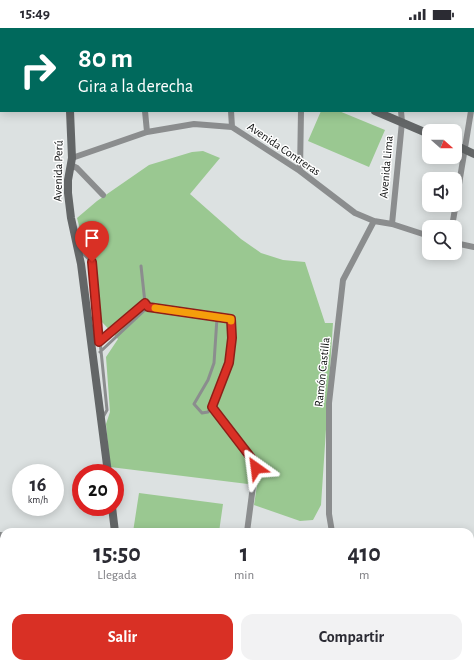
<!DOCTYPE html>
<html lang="es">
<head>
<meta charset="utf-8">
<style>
	body { margin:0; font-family:"Alegreya Sans",sans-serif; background:#f2f2f3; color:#2b2b33; height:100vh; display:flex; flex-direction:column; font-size:15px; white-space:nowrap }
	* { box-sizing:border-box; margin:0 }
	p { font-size:13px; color:#7c7c81 }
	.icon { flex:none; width:22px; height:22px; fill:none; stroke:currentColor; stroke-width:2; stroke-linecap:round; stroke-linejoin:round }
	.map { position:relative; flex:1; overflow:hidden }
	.side { position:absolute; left:0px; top:500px; width:474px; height:140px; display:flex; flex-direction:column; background:#fff; border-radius:12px 12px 0 0; box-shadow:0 2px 10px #0003 }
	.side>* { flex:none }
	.hud { position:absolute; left:0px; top:0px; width:474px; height:84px; box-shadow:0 2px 10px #0003; background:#00695c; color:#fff; overflow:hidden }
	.needle { width:26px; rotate:111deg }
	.buttons { position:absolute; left:422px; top:96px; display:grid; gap:8px }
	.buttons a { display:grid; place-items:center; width:40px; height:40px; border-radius:8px; background:#fff; box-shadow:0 2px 10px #0003; font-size:20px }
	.speed { position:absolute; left:12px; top:436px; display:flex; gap:8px; font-size:20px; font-weight:700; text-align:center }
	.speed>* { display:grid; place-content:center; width:52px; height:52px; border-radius:50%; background:#fff; box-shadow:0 2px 10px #0003; line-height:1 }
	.speed small { font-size:10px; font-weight:400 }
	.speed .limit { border:6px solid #d22; background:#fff; color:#111 }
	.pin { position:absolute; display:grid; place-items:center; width:34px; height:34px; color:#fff; margin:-41px -17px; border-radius:50% 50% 50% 0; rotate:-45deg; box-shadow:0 0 4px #0007 }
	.pin .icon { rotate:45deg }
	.me { position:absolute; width:44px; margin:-22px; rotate:329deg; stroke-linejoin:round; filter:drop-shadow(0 0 3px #0008) }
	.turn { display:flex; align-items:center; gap:14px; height:84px; padding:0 12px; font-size:18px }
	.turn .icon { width:52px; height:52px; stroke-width:2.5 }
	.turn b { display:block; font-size:28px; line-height:34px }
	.eta { display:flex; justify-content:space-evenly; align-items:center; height:68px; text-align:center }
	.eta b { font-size:24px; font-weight:700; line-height:28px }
	.action { display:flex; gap:8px; margin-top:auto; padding:8px 12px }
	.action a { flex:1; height:46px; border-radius:12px; background:#d93025; color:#fff; font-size:16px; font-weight:700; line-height:46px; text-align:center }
	.action a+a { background:#f2f2f3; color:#2b2b33 }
	.status { display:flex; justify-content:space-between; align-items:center; height:28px; padding:0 20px; background:#fff; direction:ltr }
	.status svg { height:11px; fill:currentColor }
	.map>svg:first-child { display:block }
	.green { fill:#9ac891 }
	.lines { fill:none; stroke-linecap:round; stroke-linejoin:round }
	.lane { stroke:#8b8d8e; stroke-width:3 }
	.street { stroke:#8b8d8e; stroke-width:6 }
	.secondary { stroke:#636667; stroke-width:8 }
	.route-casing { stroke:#8d1f18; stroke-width:10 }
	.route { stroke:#d93025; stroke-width:7 }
	.slow { stroke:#f59e0b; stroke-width:7 }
	.labels { text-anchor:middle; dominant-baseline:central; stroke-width:3; stroke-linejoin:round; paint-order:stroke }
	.street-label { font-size:12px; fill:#0b0d0d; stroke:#fff }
</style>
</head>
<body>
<div class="status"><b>15:49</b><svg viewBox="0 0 49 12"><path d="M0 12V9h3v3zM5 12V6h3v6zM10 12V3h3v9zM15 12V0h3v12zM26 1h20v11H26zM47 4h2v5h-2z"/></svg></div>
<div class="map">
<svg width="474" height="640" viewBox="0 0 474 640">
	<rect width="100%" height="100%" fill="#dce1e1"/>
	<path class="green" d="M321 83H339L385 102 369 139 308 113Z
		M203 123 220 130 190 166 241 211 261 225 283 232 305 234 325 295H333L321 477 313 492 300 493 254 477 257 457 110 439 106 396 110 384 106 329 118 311 101 293 94 231 84 217 77 190 97 173 149 137 192 124Z
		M139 465 223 476 219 504H133Z
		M0 593 4 594V636H40L38 640H0Z"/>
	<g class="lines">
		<path class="lane" d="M80 223 92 234 107 382 103 389
			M141 238 145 275 148 279 231 291 232 309 229 335 212 379 208 384 202 385 194 376 208 352 214 335 217 290
			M99 313 145 275
			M100 324 148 279
			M212 379 255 435 256 439 253 458"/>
		<path class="street" d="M52 0 53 1
			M137 0V1
			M227 0V1
			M301 0V1
			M381 0 383 1
			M398 0V1
			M0 13H1
			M473 42H474
			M473 67 474 60
			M145 83 147 104
			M231 83 232 99
			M72 130 147 104 194 96 232 99 300 143 355 185 374 193 392 196 429 208
			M71 137 77 140 103 167
			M300 143 301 83
			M392 196 402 94 401 83
			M452 199 471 83
			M455 215 474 219
			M247 504 253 458
			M332 504 329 486V375L343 252 374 193
			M0 507 4 508
			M0 531 4 532
			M0 563 4 564
			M319 636 330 640
			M45 640 47 636
			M228 640 229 636
			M342 640 343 636"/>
		<path class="secondary" d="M64 0V1
			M180 0 182 1
			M70 83 72 130 68 152V165L71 190 81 236 108 445
			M375 83 429 106
			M455 117 474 126
			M112 479 115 504
			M150 636 152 640
			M83 640 84 636"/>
	</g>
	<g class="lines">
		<defs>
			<path id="route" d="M92 234 99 314 145 275 148 279 231 291 232 310 229 335 212 379 255 435 256 440"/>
		</defs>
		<use href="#route" class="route-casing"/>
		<use href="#route" class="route"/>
		<path class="slow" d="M155 280 231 291V293"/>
	</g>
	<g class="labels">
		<g class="street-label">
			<text transform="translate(284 121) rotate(34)">Avenida Contreras</text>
			<text transform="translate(386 139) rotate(-85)">Avenida Lima</text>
			<text transform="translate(58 143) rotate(-89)">Avenida Perú</text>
			<text transform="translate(322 344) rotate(-84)">Ramón Castilla</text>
		</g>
	</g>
</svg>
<div class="buttons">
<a><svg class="needle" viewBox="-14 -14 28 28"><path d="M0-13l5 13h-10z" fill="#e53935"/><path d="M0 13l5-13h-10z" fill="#7c7c81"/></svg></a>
<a><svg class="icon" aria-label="sound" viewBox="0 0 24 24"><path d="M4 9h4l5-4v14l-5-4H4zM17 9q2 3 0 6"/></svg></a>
<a><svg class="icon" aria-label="search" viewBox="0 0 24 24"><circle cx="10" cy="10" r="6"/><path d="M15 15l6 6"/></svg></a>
</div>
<div class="speed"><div>16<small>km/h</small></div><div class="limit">20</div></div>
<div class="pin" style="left:92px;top:234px;background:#d93025"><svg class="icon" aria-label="arrive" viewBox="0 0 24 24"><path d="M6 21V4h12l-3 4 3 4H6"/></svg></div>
<svg class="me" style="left:256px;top:440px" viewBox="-20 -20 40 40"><path d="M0-17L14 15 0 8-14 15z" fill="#d93025" stroke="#fff" stroke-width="4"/></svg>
<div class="hud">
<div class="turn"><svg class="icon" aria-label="right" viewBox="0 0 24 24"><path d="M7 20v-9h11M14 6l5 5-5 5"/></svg><div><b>80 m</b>Gira a la derecha</div></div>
</div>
<section class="side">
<div class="eta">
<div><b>15:50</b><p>Llegada</p></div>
<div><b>1</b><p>min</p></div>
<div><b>410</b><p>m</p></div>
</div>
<div class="action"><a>Salir</a><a>Compartir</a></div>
</section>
</div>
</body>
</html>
